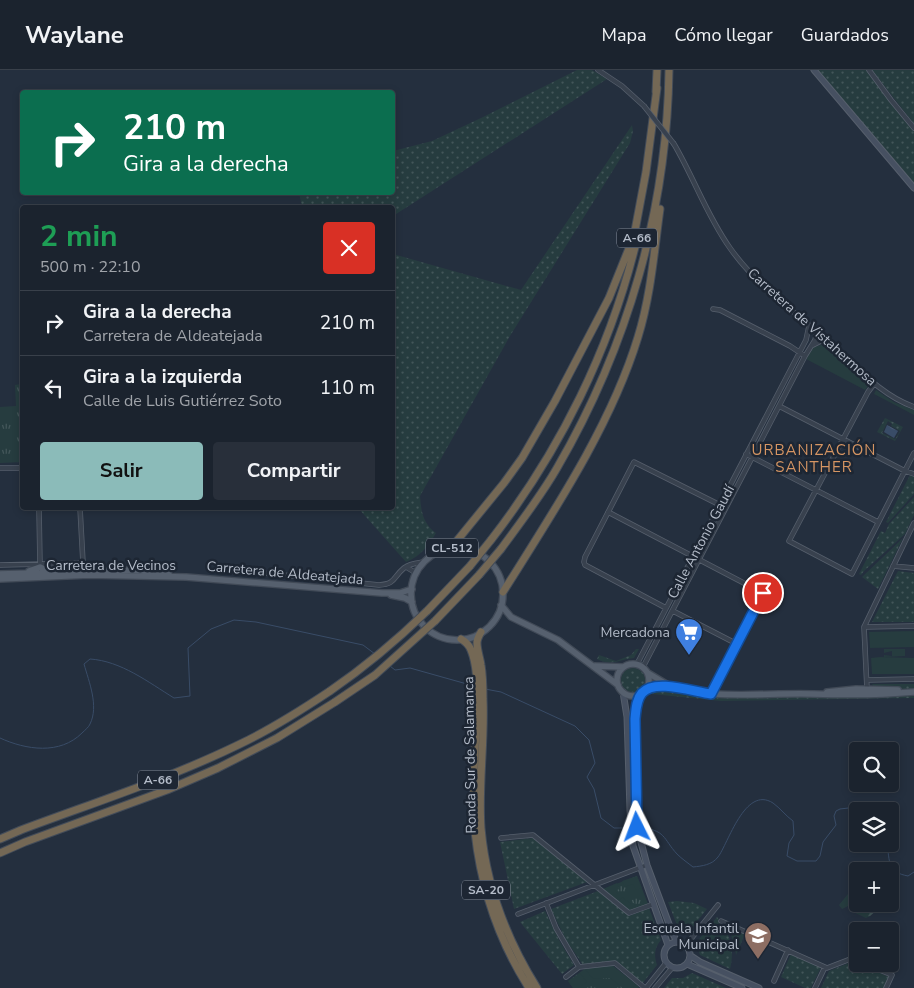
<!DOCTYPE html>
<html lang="es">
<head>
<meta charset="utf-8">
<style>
	body { margin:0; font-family:"Nunito Sans",sans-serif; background:#282f3a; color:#f1f3f6; height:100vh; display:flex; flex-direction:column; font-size:19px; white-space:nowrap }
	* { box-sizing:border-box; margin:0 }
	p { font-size:16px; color:#a0a4aa }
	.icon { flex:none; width:28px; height:28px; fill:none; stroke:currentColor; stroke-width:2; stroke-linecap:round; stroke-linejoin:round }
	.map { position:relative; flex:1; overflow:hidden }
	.drawer { position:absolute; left:20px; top:135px; width:375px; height:305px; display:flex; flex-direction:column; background:#1b232e; border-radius:5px; box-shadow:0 2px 8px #0003,0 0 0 1px #39404a }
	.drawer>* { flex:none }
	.banner { position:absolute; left:20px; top:20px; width:375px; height:105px; border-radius:5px; box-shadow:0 2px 8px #0003,0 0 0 1px #39404a; background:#0b6e4f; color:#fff; overflow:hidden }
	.fabs { position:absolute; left:849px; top:672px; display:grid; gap:10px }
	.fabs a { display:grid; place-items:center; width:50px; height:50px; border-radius:5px; background:#1b232e; box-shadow:0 2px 8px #0003,0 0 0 1px #39404a; font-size:25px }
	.pin { position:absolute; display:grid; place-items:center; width:42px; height:42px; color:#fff; margin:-21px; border:2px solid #fff; border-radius:50%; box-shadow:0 1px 5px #0007 }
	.me { position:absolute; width:55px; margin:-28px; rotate:357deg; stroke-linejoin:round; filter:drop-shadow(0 0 4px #0008) }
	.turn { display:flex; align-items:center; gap:18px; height:105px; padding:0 20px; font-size:22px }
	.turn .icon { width:65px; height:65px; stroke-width:2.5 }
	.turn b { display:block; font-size:35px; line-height:42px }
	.round { display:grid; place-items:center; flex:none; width:52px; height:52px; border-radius:5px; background:#282f3a }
	.headline { display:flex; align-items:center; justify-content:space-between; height:85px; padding:0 20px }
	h1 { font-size:30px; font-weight:700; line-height:38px; color:#1e9e55 }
	.primary-button { display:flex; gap:10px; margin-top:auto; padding:10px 20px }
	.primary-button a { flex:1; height:58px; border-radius:5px; background:#8bbbb9; color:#111; font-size:20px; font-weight:700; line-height:58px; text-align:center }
	.primary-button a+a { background:#282f3a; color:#f1f3f6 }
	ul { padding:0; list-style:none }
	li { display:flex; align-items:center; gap:15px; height:65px; padding:0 20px; border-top:1px solid #39404a }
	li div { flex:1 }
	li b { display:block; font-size:19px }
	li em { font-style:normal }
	header { display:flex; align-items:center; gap:30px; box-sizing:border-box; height:70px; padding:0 25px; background:#1b232e; border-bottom:1px solid #39404a }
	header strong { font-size:24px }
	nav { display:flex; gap:28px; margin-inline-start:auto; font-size:18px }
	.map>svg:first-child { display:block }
	.grass { fill:url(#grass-dots); fill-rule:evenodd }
	.forest { fill:url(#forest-firs) }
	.park { fill:url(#park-tufts) }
	.garden { fill:#263c3f }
	.water { fill:url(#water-waves) }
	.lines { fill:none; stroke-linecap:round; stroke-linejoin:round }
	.stream { stroke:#394c67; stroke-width:1 }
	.street-casing { stroke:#565f6c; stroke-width:5.5 }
	.secondary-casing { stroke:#565f6c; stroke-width:7 }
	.primary-casing { stroke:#414a57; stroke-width:8 }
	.highway-casing { stroke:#434c59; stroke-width:9 }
	.street { stroke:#38414e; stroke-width:4 }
	.secondary { stroke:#465061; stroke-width:5 }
	.primary { stroke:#56606e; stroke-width:5.5 }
	.highway { stroke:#746855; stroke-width:7 }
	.street-bridge-casing { stroke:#565f6c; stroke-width:5.5; stroke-linecap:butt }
	.highway-bridge-casing { stroke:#434c59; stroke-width:9; stroke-linecap:butt }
	.street-bridge { stroke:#38414e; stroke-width:4 }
	.highway-bridge { stroke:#746855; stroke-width:7 }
	.route-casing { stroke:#114b97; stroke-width:12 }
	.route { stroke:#1a73e8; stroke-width:9 }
	.labels { text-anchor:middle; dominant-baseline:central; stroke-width:5; stroke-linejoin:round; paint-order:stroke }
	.shield { fill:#1d2633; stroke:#878f9c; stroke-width:1 }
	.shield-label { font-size:12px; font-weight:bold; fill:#b4bcc9 }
	.street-label { font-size:14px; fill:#b4bcc9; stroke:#1d2633 }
	.poi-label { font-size:14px; fill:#b4bcc9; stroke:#1d2633; text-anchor:end }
	.neighbourhood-label { font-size:15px; letter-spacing:1px; fill:#d59563; stroke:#1d2633 }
</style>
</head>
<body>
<header>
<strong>Waylane</strong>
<nav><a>Mapa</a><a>Cómo llegar</a><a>Guardados</a></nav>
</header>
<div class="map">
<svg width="914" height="918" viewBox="0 0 914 918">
	<defs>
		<pattern id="grass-dots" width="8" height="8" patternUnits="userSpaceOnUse" patternTransform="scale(1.25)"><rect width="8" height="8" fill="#263c3f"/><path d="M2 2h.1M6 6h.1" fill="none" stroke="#435659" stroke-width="1.8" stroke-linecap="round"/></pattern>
		<pattern id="forest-firs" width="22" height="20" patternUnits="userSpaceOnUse" patternTransform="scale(1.25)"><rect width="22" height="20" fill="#263c3f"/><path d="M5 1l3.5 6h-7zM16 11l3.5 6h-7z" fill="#435659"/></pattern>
		<pattern id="park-tufts" width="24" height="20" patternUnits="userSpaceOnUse" patternTransform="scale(1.25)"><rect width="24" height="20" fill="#263c3f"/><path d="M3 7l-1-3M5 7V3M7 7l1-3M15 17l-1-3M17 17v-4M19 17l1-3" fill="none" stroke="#435659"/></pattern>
		<pattern id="water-waves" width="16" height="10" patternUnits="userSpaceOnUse" patternTransform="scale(1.25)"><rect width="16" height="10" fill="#394c67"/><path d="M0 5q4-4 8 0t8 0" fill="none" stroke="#53647b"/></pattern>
	</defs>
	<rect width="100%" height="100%" fill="#242f3e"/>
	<path class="grass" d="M577 0H592L607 9 393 146 392 138 302 137 299 123 392 122 393 81 432 71 481 48Z
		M818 0H867L914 60V113Z
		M872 0H914V54Z
		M632 55 633 61 630 73 510 266 420 426C421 441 423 454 436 463 429 475 420 487 406 492L358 438H392L393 184 521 220Z
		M885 348 903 357 895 371 877 362ZM888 351 892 354 891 356 900 361 895 369 882 363Z
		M910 405 914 406V424L888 453 886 452Z
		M914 427V445L905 464 864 501 861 505 859 504 881 461 885 463 889 454Z
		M903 468 878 519 862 507Z
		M898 501 914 503V552H872Z
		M636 579H639L634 588C619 589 613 597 597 589L599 585 616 591 631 585Z
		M621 610a12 12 0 1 1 24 0a12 12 0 1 1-24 0Z
		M872 614H914V620L874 617Z
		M656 621 715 627 914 625V628L721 631 652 624Z
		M533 768 587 812 514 839 500 772Z
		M598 821 629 846 649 838 661 870C654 878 654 886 657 895L642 914 615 892 583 895 566 870 551 839Z
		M677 831 694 833 707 839 686 865 680 863 668 832Z
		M545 841 559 870 574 895 562 904 520 852Z
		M717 847C730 863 735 879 730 899L700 885 696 873Z
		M727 855 745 864 736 885 735 875Z
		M791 884 821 897 811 918H805L781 907Z
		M854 891 889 907 884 918H821L829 901Z
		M692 903 726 918H664L672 908H683Z"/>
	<path class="forest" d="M857 817 858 834H884L870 846 866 848 849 840 848 836 842 839 839 835 848 824H852Z"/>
	<path class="park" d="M22 314V392L0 393V337L16 336 15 315Z
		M637 806 648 834 630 841 603 819Z
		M613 896 639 917 638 918H573L568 911 586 898Z"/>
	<path class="garden" d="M825 274 868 313 869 315 865 320 806 289 814 277Z
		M876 320 894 332 914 340V345L874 324Z
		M914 561V577L870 578 869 562Z
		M884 579H905V586L884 587V585L892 586V581L884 583Z
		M880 587 914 588V604H872L871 588Z
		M637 806 642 818 636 820 633 814 625 817 622 811Z
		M617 813 619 819 615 821 618 824 614 828 603 819Z
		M622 827 631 834 634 833 636 839 630 841 618 832Z
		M613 896 636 914 633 918H623L610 908 593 909 585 899Z
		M580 903 587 912 578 918H573L568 911Z"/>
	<path class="water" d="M887 355 898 361 894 368 884 362Z"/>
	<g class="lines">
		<path class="stream" d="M390 596 395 600 410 598 474 616
			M485 619 501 622 575 656 589 670 595 693 587 707 594 719 601 748 614 758H630
			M0 668C26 680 60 685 82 663 85 660 89 657 90 654 99 636 89 612 84 594L90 589C121 591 148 612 174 628L190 626 188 578 211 559 234 550 256 552 363 575 375 584
			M639 758C666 759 663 769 677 784 682 789 688 793 693 797 702 796 712 795 718 787 728 774 745 715 773 733 780 738 786 746 793 751L794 765 789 773 787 786 797 791H816L820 786 823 772 836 755 834 746 836 741 840 739 865 736 876 741
			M887 774C890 792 887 802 908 806L914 802"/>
		<defs>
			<path id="street" d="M598 0 622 16 644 36
				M869 0 891 30 914 58
				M674 74C694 108 707 146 730 178 756 215 793 241 827 270 855 294 878 324 914 337
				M713 239 720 240 790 276 805 286
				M813 275 825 269
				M874 314 868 322 789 471 852 504 914 383
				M779 336 905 401 914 404
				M746 384 878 452
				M0 398H22
				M39 438 40 495
				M608 442 763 523 711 624
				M0 495 83 493 80 438
				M893 496 914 498
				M406 497 416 503
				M253 502 379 515C396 514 393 507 404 498 410 493 417 493 424 492
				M666 538 585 495 584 492 585 487 634 392 720 435
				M673 541 737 574
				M864 557 914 556
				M637 594 806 270 809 256
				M643 597 805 286 815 270 817 262
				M867 610 914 609
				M867 619 864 557 914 453
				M501 768 533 765 629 843 654 834
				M546 833 556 858 579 897
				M518 844 647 795
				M721 851 827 898 853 888 858 890
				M686 875 718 835
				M865 894 892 905 886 918
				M566 907 579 897 615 893 645 918
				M774 911 788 880
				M646 918 666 893
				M655 918 672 898
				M815 918 825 897"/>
			<path id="secondary" d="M814 0 914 118
				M623 622 627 647 630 740 633 776 668 875
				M641 624 637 636 635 649 637 757 647 795 672 862 677 872
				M664 885a13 13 0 1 1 26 0a13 13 0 1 1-26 0Z
				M691 886 700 892 759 918
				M687 894 742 918"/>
			<path id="primary" d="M411 524a46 46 0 1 1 92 0a46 46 0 1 1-92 0Z
				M29 501 40 497 48 501
				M0 504 137 500 169 503
				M0 509 89 505 186 507 382 523H400L412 519
				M391 525 405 528 412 532
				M501 535 511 547 558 570 618 615
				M617 610a16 16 0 1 1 32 0a16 16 0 1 1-32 0Z
				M595 596 623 597
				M648 603 668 615
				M646 619C669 613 691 622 714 624 748 626 781 623 814 624 847 625 881 625 914 622
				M827 622 856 619 898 620"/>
			<path id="highway" d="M656 22 657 0
				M491 470C560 381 611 278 637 169
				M451 478 504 413 522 388 555 331 609 228 634 166 646 102 657 18
				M501 479C520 453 541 426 557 398 628 276 667 140 669 0
				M503 522C552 444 611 356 638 267 651 225 654 182 660 139
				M427 541 470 496
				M435 551 479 505
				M481 562C479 566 477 569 477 573 477 580 480 588 481 595 483 607 483 618 483 629 485 672 478 715 481 758 486 815 507 870 537 918
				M461 569C466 572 469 575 471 580 478 597 477 619 477 636 476 678 471 720 475 762 481 817 499 871 529 918
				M0 769 21 760C93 733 168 709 238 675 270 660 300 641 330 621
				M0 783 25 772 167 720 218 698 277 668 335 632"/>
		</defs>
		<use href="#street" class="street-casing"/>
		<use href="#secondary" class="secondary-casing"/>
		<use href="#primary" class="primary-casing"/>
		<use href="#highway" class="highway-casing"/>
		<use href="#street" class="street"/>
		<use href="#secondary" class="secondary"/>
		<use href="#primary" class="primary"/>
		<use href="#highway" class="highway"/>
		<defs>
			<path id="street-bridge" d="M644 36 674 74"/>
			<path id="highway-bridge" d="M470 496 491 470
				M479 505 501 479
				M330 621C365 597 396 571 427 541
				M335 632 375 605 435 551"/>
		</defs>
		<use href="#street-bridge" class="street-bridge-casing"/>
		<use href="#highway-bridge" class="highway-bridge-casing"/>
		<use href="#street-bridge" class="street-bridge"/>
		<use href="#highway-bridge" class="highway-bridge"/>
	</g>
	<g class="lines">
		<defs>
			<path id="route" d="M637 757 635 649C636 640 636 630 642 623 655 608 694 622 711 624L763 523"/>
		</defs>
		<use href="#route" class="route-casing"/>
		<use href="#route" class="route"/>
	</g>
	<defs>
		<symbol id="supermarket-pin" viewBox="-11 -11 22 30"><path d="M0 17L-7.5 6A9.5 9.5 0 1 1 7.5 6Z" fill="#3f7fe0" stroke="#1d2633"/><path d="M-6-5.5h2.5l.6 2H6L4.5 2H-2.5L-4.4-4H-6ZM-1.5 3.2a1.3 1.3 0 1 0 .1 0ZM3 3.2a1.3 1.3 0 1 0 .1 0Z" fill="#fff"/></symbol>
		<symbol id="school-pin" viewBox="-11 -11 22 30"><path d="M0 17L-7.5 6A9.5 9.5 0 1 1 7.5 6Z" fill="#8d6e63" stroke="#1d2633"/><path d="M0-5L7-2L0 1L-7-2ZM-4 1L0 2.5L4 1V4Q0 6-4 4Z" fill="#fff"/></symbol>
	</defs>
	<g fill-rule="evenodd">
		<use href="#supermarket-pin" x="673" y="546" width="32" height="43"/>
		<use href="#school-pin" x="742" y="850" width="32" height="43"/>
	</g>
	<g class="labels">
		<g class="shield">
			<rect x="617" y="158.5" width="40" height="19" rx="4"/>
			<rect x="426" y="468.5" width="52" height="19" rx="4"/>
			<rect x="138" y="700.5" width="40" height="19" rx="4"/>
			<rect x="462" y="810.5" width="48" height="19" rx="4"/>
		</g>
		<g class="shield-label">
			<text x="637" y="168">A-66</text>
			<text x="452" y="478">CL-512</text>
			<text x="158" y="710">A-66</text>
			<text x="486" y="820">SA-20</text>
		</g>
		<g class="street-label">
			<text transform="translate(812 257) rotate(42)">Carretera de Vistahermosa</text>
			<text transform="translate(701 472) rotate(-62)">Calle Antonio Gaudí</text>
			<text x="111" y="495">Carretera de Vecinos</text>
			<text transform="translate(285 503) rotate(5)">Carretera de Aldeatejada</text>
			<text transform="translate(470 685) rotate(-91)">Ronda Sur de Salamanca</text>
		</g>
		<g class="poi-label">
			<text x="670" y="562">Mercadona</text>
			<text x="739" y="858">Escuela Infantil<tspan x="739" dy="16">Municipal</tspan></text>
		</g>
		<g class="neighbourhood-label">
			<text x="814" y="380">URBANIZACIÓN<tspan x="814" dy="17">SANTHER</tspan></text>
		</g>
	</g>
</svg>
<div class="fabs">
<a><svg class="icon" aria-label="search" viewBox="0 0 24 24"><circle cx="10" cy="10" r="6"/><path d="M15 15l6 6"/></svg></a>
<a><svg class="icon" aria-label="layers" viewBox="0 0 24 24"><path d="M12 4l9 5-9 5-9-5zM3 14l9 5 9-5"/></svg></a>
<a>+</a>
<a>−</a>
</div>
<div class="pin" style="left:763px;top:523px;background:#d93025"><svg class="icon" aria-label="arrive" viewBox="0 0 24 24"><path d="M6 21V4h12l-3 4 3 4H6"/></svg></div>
<svg class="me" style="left:637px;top:757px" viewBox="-20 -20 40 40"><path d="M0-17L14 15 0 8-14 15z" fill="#1a73e8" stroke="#fff" stroke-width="4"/></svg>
<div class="banner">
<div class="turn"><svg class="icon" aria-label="right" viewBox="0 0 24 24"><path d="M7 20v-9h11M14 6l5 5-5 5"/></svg><div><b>210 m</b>Gira a la derecha</div></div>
</div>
<section class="drawer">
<div class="headline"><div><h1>2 min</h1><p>500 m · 22:10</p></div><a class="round" style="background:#d93025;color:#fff"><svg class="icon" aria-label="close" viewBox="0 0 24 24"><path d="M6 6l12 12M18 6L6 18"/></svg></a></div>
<ul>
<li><svg class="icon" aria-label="right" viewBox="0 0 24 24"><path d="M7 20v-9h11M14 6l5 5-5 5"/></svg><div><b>Gira a la derecha</b><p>Carretera de Aldeatejada</p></div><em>210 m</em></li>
<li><svg class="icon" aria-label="left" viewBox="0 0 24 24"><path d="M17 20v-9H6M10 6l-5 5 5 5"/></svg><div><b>Gira a la izquierda</b><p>Calle de Luis Gutiérrez Soto</p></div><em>110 m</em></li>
</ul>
<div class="primary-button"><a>Salir</a><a>Compartir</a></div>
</section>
</div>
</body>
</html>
